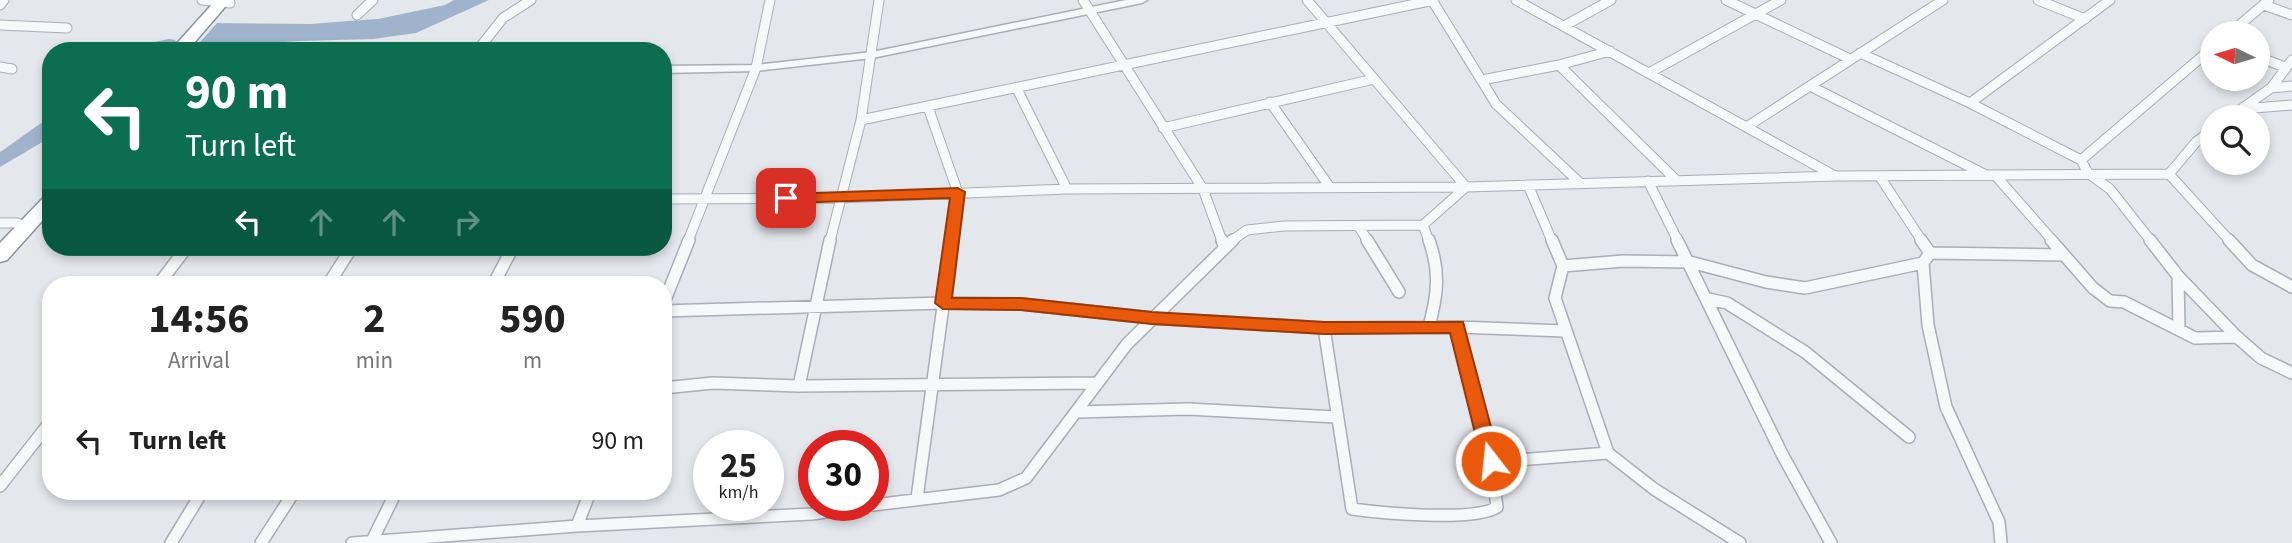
<!DOCTYPE html>
<html lang="en">
<head>
<meta charset="utf-8">
<style>
	body { margin:0; font-family:"Source Sans 3",sans-serif; background:#f2f2f2; color:#222; height:100vh; display:flex; flex-direction:column; font-size:26px; white-space:nowrap }
	* { box-sizing:border-box; margin:0 }
	p { font-size:23px; color:#767676 }
	.icon { flex:none; width:38px; height:38px; fill:none; stroke:currentColor; stroke-width:2; stroke-linecap:round; stroke-linejoin:round }
	.map { position:relative; flex:1; overflow:hidden }
	.side { position:absolute; left:42px; top:276px; width:630px; height:224px; display:flex; flex-direction:column; background:#fff; border-radius:28px; box-shadow:0 4px 10px #0003 }
	.side>* { flex:none }
	.hud { position:absolute; left:42px; top:42px; width:630px; height:214px; border-radius:28px; box-shadow:0 4px 10px #0003; background:#0b6e4f; color:#fff; overflow:hidden }
	.needle { width:46px; rotate:275deg }
	.fabs { position:absolute; left:2200px; top:21px; display:grid; gap:14px }
	.fabs a { display:grid; place-items:center; width:70px; height:70px; border-radius:50%; background:#fff; box-shadow:0 4px 10px #0003; font-size:35px }
	.speed { position:absolute; left:693px; top:430px; display:flex; gap:14px; font-size:35px; font-weight:700; text-align:center }
	.speed>* { display:grid; place-content:center; width:91px; height:91px; border-radius:50%; background:#fff; box-shadow:0 4px 10px #0003; line-height:1 }
	.speed small { font-size:18px; font-weight:400 }
	.speed .limit { border:10px solid #d22; background:#fff; color:#111 }
	.pin { position:absolute; display:grid; place-items:center; width:60px; height:60px; color:#fff; margin:-30px; border-radius:14px; box-shadow:0 4px 10px #0006 }
	.me { position:absolute; width:77px; margin:-38px; rotate:344deg; stroke-linejoin:round; filter:drop-shadow(0 0 5px #0008) }
	.turn { display:flex; align-items:center; gap:24px; height:147px; padding:0 28px; font-size:32px }
	.turn .icon { width:91px; height:91px; stroke-width:2.5 }
	.turn b { display:block; font-size:49px; line-height:60px }
	.lanes { display:flex; align-items:center; height:66px; padding:0 28px; background:#0003; justify-content:center; gap:35px; direction:ltr }
	.lanes .off { opacity:.35 }
	.eta { display:flex; justify-content:space-evenly; align-items:center; height:119px; text-align:center }
	.eta b { font-size:42px; font-weight:700; line-height:49px }
	ul { padding:0; list-style:none }
	li { display:flex; align-items:center; gap:21px; height:91px; padding:0 28px }
	li div { flex:1 }
	li b { display:block; font-size:26px }
	li em { font-style:normal }
	.map>svg:first-child { display:block }
	.water { fill:#9fb4cc }
	.lines { fill:none; stroke-linecap:round; stroke-linejoin:round }
	.river { fill:#9fb4cc; fill-rule:evenodd }
	.minor-far1-casing { stroke:#a9aeb7; stroke-width:11 }
	.minor-casing { stroke:#a9aeb7; stroke-width:14 }
	.tertiary-casing { stroke:#a9aeb7; stroke-width:3 }
	.trunk-casing { stroke:#8b94a3; stroke-width:3 }
	.minor-far1 { stroke:#f7f8fa; stroke-width:9 }
	.minor { stroke:#f7f8fa; stroke-width:11 }
	.tertiary { fill:#f7f8fa; fill-rule:evenodd }
	.trunk { fill:#fff; fill-rule:evenodd }
	.route { fill:#ea580c; stroke:#983908; stroke-width:2 }
</style>
</head>
<body>
<div class="map">
<svg width="2292" height="543" viewBox="0 0 2292 543">
	<rect width="100%" height="100%" fill="#e4e7ec"/>
	<path class="water" d="M454 0H489L416 33 373 39 297 41 194 49 217 23 311 24 348 21 378 19 445 5Z"/>
	<g class="lines">
		<path class="river" d="M169 39 175 40 178 44 175 48 161 51H128L130 47Z
			M51 118V135L46 140 0 167V152C10 146 43 120 51 118Z"/>
		<defs>
			<path id="minor-far1" d="M202 0 230 3
				M1083 0 1203 189 1222 241
				M1307 0 1466 187 1423 225 1429 241
				M1432 0 1496 104 1579 182
				M1516 0 1835 176
				M1726 0 1850 59
				M2038 0 2085 19
				M2110 0 1970 103 2081 160 2088 173 2110 189 2151 241
				M0 5 4 0
				M2264 5 2292 15
				M357 15 373 0
				M0 25 67 28
				M1564 26 1611 0
				M2230 33 2269 0
				M477 51 503 18 531 0
				M1610 51 1559 65 1676 180
				M1860 53 1970 103
				M2258 57 2285 67
				M0 67 12 69
				M1649 73 1781 0
				M1482 80 1559 65
				M1812 87 1984 174
				M2271 88 2292 86
				M1017 89 1067 189
				M1270 102 1329 186
				M928 107 958 193 952 241
				M2242 109 2292 105
				M2230 117 2271 88 2292 60
				M861 120 1434 0
				M1748 126 1943 0
				M1163 128 1374 79
				M2081 160 2212 48
				M2169 174 2230 241
				M1995 175 2053 241
				M1880 177 1922 241
				M1648 181 1678 241
				M1528 185 1552 241
				M663 199 839 198 1067 189 1466 187 1837 176 2169 174 2196 142 2212 130
				M0 223H18
				M1359 227 1368 241
				M688 241 756 68 770 0
				M830 241 861 120 879 0
				M1231 241 1247 230 1284 226 1423 225"/>
			<path id="minor" d="M1222 240 1224 246
				M1367 240 1399 292
				M1429 240C1440 271 1438 294 1429 326
				M1552 240 1563 266 1555 298 1608 453 1654 489 1740 543
				M1677 240 1782 454 1831 543
				M1921 240 1930 253
				M2051 240 2093 288 2110 301 2124 302 2195 338 2237 337 2261 358 2292 373
				M2150 240 2178 276 2179 329
				M2229 240 2252 265 2292 287
				M1930 253 1923 263 1928 325 1946 407 1999 522 2001 543
				M1930 253 2064 255
				M1563 266 1623 261 1690 262 1766 282 1805 288 1923 263
				M2178 276 2237 337
				M158 285 187 247
				M328 285 352 247
				M493 285 513 247
				M1708 299 1727 303 1805 352 1909 437
				M663 305 689 240
				M663 311 943 303 1021 304 1152 318 1324 328 1352 509C1381 513 1475 522 1497 507L1491 462 1457 327
				M1324 328 1457 327 1564 331
				M799 386 830 240
				M663 388 713 383 799 386 1096 383
				M1076 412 1188 409 1336 417
				M1491 462 1608 453
				M0 486 51 421
				M917 498 952 240
				M873 505 999 490 1026 478 1127 344 1233 240
				M577 526 590 492
				M372 541 396 492
				M171 543 202 492
				M261 543 294 492
				M352 543 577 526 812 514 866 506"/>
			<path id="tertiary" d="M1126 0H1147L1142 3 872 58 756 71 663 73V66L756 65 872 52Z"/>
			<path id="trunk" d="M216 0H231L187 51H170Z
				M51 194V211L7 260 0 262V243L45 196Z"/>
		</defs>
		<use href="#minor-far1" class="minor-far1-casing"/>
		<use href="#minor" class="minor-casing"/>
		<use href="#tertiary" class="tertiary-casing"/>
		<use href="#trunk" class="trunk-casing"/>
		<use href="#minor-far1" class="minor-far1"/>
		<use href="#minor" class="minor"/>
		<use href="#tertiary" class="tertiary"/>
		<use href="#trunk" class="trunk"/>
	</g>
	<path class="route" d="M958 188 965 192 952 298H1021L1152 312 1324 322H1463L1500 461 1497 467 1491 469 1484 467 1482 461 1450 333 1324 334 1152 324 1021 310 943 309 935 303 950 198 786 203 778 198 786 194Z"/>
</svg>
<div class="fabs">
<a><svg class="needle" viewBox="-14 -14 28 28"><path d="M0-13l5 13h-10z" fill="#e53935"/><path d="M0 13l5-13h-10z" fill="#767676"/></svg></a>
<a><svg class="icon" aria-label="search" viewBox="0 0 24 24"><circle cx="10" cy="10" r="6"/><path d="M15 15l6 6"/></svg></a>
</div>
<div class="speed"><div>25<small>km/h</small></div><div class="limit">30</div></div>
<div class="pin" style="left:786px;top:198px;background:#d93025"><svg class="icon" aria-label="arrive" viewBox="0 0 24 24"><path d="M6 21V4h12l-3 4 3 4H6"/></svg></div>
<svg class="me" style="left:1491px;top:461px" viewBox="-20 -20 40 40"><circle r="17" fill="#ea580c" stroke="#fff" stroke-width="3"/><path d="M0-11L8 9 0 5-8 9z" fill="#fff"/></svg>
<div class="hud">
<div class="turn"><svg class="icon" aria-label="left" viewBox="0 0 24 24"><path d="M17 20v-9H6M10 6l-5 5 5 5"/></svg><div><b>90 m</b>Turn left</div></div>
<div class="lanes"><svg class="icon" aria-label="left" viewBox="0 0 24 24"><path d="M17 20v-9H6M10 6l-5 5 5 5"/></svg><svg class="icon off" aria-label="ahead" viewBox="0 0 24 24"><path d="M12 20V5M6 11l6-6 6 6"/></svg><svg class="icon off" aria-label="ahead" viewBox="0 0 24 24"><path d="M12 20V5M6 11l6-6 6 6"/></svg><svg class="icon off" aria-label="right" viewBox="0 0 24 24"><path d="M7 20v-9h11M14 6l5 5-5 5"/></svg></div>
</div>
<section class="side">
<div class="eta">
<div><b>14:56</b><p>Arrival</p></div>
<div><b>2</b><p>min</p></div>
<div><b>590</b><p>m</p></div>
</div>
<ul>
<li><svg class="icon" aria-label="left" viewBox="0 0 24 24"><path d="M17 20v-9H6M10 6l-5 5 5 5"/></svg><div><b>Turn left</b></div><em>90 m</em></li>
</ul>
</section>
</div>
</body>
</html>
